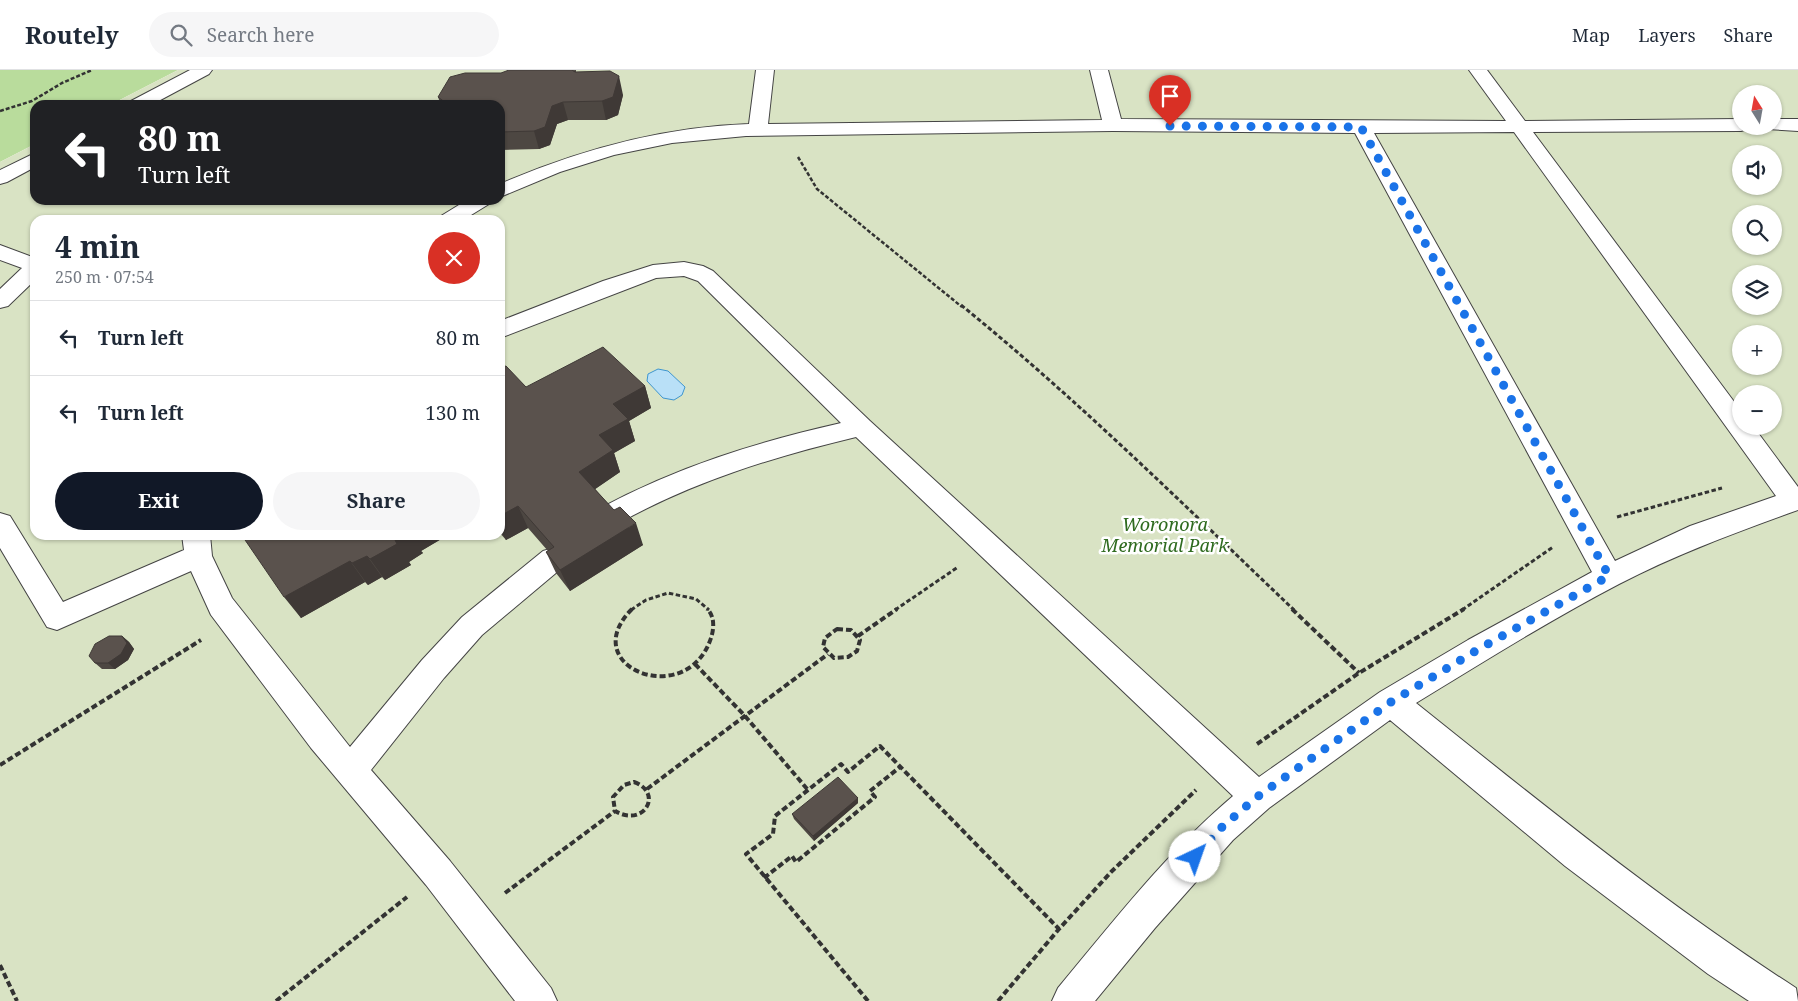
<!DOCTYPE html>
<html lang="en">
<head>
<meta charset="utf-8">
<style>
	body { margin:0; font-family:"Noto Serif",serif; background:#f6f6f7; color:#1f2937; height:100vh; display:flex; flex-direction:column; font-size:19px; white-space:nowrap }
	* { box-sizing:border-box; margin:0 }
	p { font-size:16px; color:#747a83 }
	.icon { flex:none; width:28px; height:28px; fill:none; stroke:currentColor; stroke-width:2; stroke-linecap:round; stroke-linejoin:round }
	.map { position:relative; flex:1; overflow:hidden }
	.details { position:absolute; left:30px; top:145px; width:475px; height:325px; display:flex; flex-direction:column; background:#fff; border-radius:15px; box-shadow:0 1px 4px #0004 }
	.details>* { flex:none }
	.banner { position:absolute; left:30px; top:30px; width:475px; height:105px; border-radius:15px; box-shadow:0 1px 4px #0004; background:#202124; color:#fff; overflow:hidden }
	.needle { width:32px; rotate:349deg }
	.fabs { position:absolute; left:1732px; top:15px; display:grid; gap:10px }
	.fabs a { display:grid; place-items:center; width:50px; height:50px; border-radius:50%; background:#fff; box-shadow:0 1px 4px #0004; font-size:25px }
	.pin { position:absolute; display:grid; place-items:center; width:42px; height:42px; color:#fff; margin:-51px -21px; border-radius:50% 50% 50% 0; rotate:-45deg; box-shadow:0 0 5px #0007 }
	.pin .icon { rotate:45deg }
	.me { position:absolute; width:55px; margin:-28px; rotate:42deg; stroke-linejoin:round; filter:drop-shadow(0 0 4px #0008) }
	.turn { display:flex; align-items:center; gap:18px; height:105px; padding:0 25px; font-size:22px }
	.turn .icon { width:65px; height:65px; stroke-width:2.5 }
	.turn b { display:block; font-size:35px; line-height:42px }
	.round { display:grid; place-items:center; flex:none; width:52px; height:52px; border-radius:26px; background:#f6f6f7 }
	.headline { display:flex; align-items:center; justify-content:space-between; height:85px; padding:0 25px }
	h1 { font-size:30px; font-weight:700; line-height:38px }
	.primary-button { display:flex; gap:10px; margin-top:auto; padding:10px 25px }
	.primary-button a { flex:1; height:58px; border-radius:30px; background:#111827; color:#fff; font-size:20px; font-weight:700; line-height:58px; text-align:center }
	.primary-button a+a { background:#f6f6f7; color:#1f2937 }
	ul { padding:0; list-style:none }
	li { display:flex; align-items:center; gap:15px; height:75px; padding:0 25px; border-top:1px solid #e0e1e3 }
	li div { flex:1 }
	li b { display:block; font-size:19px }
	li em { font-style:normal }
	header { display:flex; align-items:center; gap:30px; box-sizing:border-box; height:70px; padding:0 25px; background:#fff; border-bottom:1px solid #e0e1e3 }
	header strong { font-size:24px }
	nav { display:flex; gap:28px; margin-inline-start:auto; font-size:18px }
	.search { width:350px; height:45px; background:#f6f6f7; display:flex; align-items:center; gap:12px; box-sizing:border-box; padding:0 18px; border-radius:28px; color:#747a83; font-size:19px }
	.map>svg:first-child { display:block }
	.forest { fill:#b9dc9c }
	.cemetery { fill:#d9e3c4; fill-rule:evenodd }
	.water { fill:#b9e0f7; stroke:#3f96cf }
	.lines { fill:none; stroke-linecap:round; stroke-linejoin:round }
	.minor-casing { stroke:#444; stroke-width:2 }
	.path-far2 { stroke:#333; stroke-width:2.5; stroke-dasharray:4 2; stroke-linecap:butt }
	.path-far1 { stroke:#333; stroke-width:3; stroke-dasharray:4.5 2.5; stroke-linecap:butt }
	.path { stroke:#333; stroke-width:4; stroke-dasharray:6 3; stroke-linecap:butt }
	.minor { fill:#fff; fill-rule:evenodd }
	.wall { fill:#4d4742 }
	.shaded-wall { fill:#3f3936 }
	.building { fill:#5a524d; stroke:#3f3936 }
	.route { stroke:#1a73e8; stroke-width:9; stroke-dasharray:0 16.2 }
	.labels { text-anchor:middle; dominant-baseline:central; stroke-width:5; stroke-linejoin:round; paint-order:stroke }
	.park-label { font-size:18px; font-style:italic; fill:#2f6b1f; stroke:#fff }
</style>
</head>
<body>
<header>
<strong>Routely</strong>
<div class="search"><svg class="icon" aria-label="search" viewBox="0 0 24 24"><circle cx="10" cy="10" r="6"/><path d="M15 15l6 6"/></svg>Search here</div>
<nav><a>Map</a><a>Layers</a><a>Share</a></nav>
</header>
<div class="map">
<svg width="1798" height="931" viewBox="0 0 1798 931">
	<rect width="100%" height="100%" fill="#fffdf5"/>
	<path class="forest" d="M0 0H178L110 35H35V74L0 92Z"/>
	<path class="cemetery" d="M178 0H1798V931H0V92L35 74V130H500V35H110ZM1741 24H1774V56H1741ZM1741 84H1774V116H1741ZM1741 144H1774V176H1741ZM35 150H500V465H35ZM1741 204H1774V236H1741ZM1741 264H1774V296H1741ZM1741 324H1774V356H1741Z"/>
	<path class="water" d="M658 299 668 301 685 317 682 325 674 330 663 328 647 311 648 304Z"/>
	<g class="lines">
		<defs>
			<path id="minor" d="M190 0H212L209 4 151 35H128L131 31Z
				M756 0H774L768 54 1102 50 1090 0H1108L1121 49 1506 51 1469 0H1487L1525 51 1741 49V56H1749L1748 59 1741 61 1533 62 1741 341V356H1753L1798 417V440C1737 462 1677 484 1619 514 1550 550 1483 592 1416 633 1540 732 1662 832 1796 918L1798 931H1749L1708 904 1565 796 1390 650 1269 738 1233 770 1155 858 1095 931H1052L1058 918C1113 852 1167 782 1233 726L856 367C773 387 694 411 619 453L609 457 599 453 595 446 599 439C676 397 757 372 841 353L698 211 684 206 656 208 500 268V251L603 211 653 195 684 192 703 196 713 201 870 351 1259 707 1380 622 1468 570 1592 502 1355 63 1113 61 746 66 672 73 614 85 560 102 500 127V114C579 80 662 57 749 54ZM1514 62 1776 426 1690 456 1615 491 1374 63Z
				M1774 49H1798V61L1767 59 1766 56H1774Z
				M35 83V97L7 112 0 114V100Z
				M467 130H492L489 134 463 150H438L441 146Z
				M0 175 35 188V210L8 236 0 238V219L22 198 0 190Z
				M0 443 10 446 63 532 184 480 182 465H210L212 486 232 528 350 677 422 590 462 547 543 481 553 478 563 481 567 489 563 497 482 565 444 608 371 700 450 791 551 918 557 931H515L426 815 311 678 211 545 191 501 57 560 47 557 0 478Z"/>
		</defs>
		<use href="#minor" class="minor-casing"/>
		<path class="path-far2" d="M0 41 32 31 62 13 92 0
			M798 87 817 119 962 237"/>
		<path class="path-far1" d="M961 235C1078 330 1185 436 1294 540
			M1617 447 1722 418
			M631 540 646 530 668 523 696 529 709 540
			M895 540 958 497
			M1462 540 1553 477"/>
		<path class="path" d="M632 539C574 597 687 641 711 568 714 559 715 546 707 539
			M1292 539 1359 603
			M837 559 851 560 860 570 857 581 848 587 834 588 823 577 825 568Z
			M858 566 897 539
			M695 594 745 646 808 720
			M1257 674 1359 603 1464 539
			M0 695 201 570
			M634 712C664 723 644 758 615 741L613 727 624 715Z
			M647 719 828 584
			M764 808 792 786 796 792 875 727 870 721 900 697
			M505 823 615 741
			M0 895 17 931
			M276 931 407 827
			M868 931 746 784 773 764 775 746 841 694 848 702 880 676 1059 859
			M998 931 1059 859 1111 802 1196 720"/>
		<use href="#minor" class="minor"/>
	</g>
	<path class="wall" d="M576 0V2L623 25 618 45 606 50H568L557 54 550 75 539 79 500 80V35H441L438 27 501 3Z
		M500 295 526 317 645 316 651 338 629 351 635 371 614 383 620 402 595 419 643 475 570 521 556 503 546 482 548 481 528 458 506 470 500 463Z
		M247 465H448L421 481 423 483 409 492 411 495 385 510 382 507 368 515 365 512 301 548Z
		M122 566 129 572 134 579 128 590 115 599H102L95 593Z
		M858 728V733L814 771 794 749 792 744Z"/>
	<path class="shaded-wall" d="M619 6 623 25 618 45 606 50 602 31Z
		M563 32 568 50 557 54 550 75 539 79 534 61 552 36Z
		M645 316 651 338 629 351 635 371 614 383 620 402 588 424 579 402 599 365 613 334Z
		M518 436 528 458 506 470 500 459V446Z
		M636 453 643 475 570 521 560 500Z
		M404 465H448L421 481 423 483 409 492 411 495 385 510 370 489 395 470Z
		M367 486 382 507 368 515 352 493Z
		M350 491 365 512 301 548 284 527Z
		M122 566 129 572 134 579 128 590 115 599 108 593Z
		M858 728V733L814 771 813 766Z"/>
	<path class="building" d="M509 0H572L575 2 610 1 619 6 613 27 602 31 563 32 552 36 545 57 534 61 500 62V35H490L485 32 446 33 438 27 450 7 465 3H501Z
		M603 277 645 316 613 334 628 349 599 365 613 380 579 402 614 440 620 437 636 453 560 500 546 482 554 477 518 436 500 446V295L502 297 506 296 526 317Z
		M247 465H404L395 470 397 474 370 489 367 486 352 493 350 491 284 527 243 467Z
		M109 566H122L127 573 121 584 108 593H95L89 586 95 574Z
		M838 707 858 728 813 766 792 744Z"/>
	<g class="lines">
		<path class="route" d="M1170 56 1361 57 1609 506 1479 579 1391 632 1257 727 1221 758 1195 787"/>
	</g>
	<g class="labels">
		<g class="park-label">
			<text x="1165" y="454">Woronora<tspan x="1165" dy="21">Memorial Park</tspan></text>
		</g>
	</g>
</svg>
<div class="fabs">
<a><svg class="needle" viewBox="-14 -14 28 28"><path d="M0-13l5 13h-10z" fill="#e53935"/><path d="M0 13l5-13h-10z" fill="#747a83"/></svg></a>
<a><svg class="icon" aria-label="sound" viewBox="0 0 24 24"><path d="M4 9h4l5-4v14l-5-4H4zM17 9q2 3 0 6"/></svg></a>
<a><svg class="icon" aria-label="search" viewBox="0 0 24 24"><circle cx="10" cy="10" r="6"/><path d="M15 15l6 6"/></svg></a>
<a><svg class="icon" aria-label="layers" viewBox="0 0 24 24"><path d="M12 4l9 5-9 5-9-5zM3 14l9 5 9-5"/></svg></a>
<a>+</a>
<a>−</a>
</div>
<div class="pin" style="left:1170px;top:56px;background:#d93025"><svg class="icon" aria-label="arrive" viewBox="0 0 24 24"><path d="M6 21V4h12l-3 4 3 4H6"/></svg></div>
<svg class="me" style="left:1195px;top:787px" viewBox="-20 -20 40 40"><circle r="19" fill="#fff"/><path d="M0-13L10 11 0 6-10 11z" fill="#1a73e8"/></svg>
<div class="banner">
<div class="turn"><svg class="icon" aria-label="left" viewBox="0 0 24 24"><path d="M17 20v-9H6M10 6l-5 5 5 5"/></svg><div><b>80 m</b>Turn left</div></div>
</div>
<section class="details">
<div class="headline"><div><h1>4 min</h1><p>250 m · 07:54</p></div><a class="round" style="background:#d93025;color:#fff"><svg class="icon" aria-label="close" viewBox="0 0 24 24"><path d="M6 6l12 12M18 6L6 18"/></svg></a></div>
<ul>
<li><svg class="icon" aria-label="left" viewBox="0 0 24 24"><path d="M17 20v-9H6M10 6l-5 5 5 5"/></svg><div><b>Turn left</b></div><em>80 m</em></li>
<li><svg class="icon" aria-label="left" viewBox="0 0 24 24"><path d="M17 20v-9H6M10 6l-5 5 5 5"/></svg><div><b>Turn left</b></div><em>130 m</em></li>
</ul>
<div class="primary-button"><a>Exit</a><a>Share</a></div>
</section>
</div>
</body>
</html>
